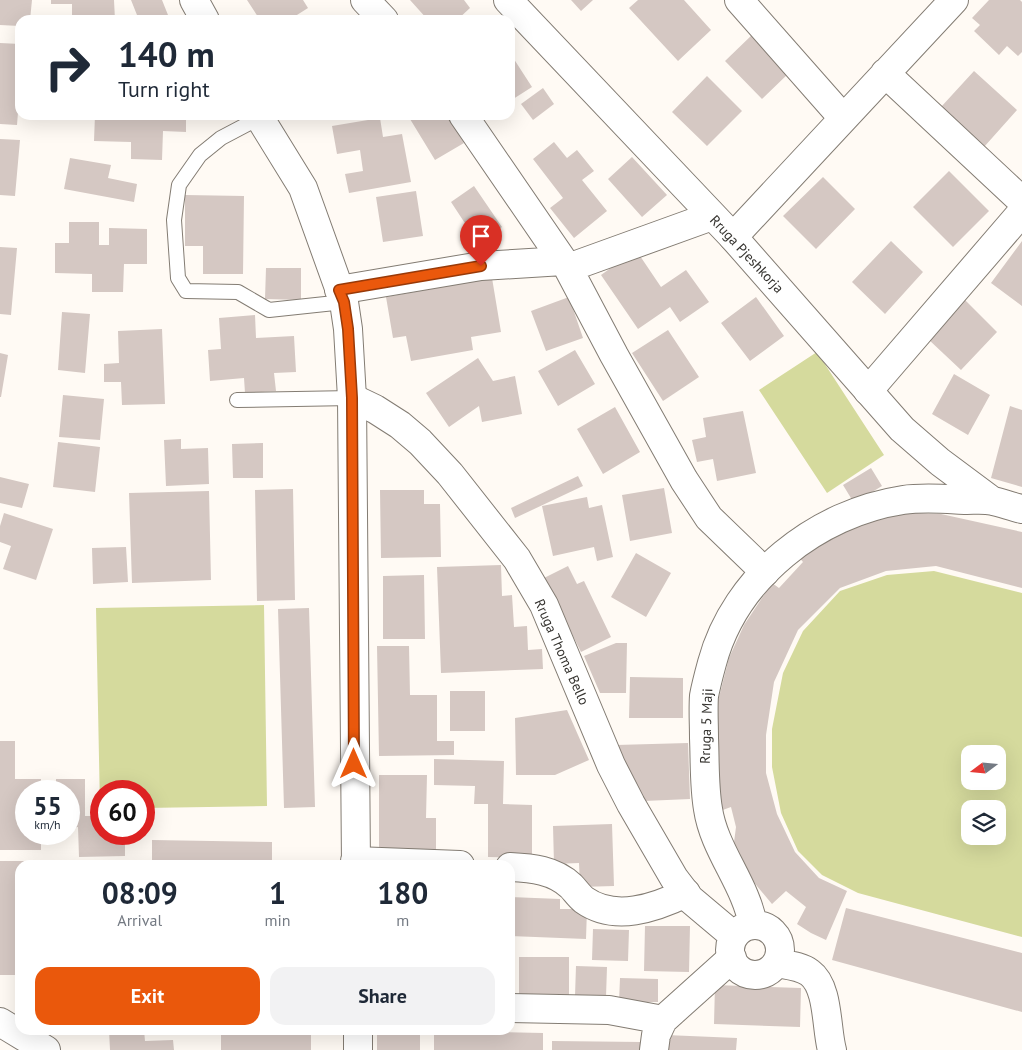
<!DOCTYPE html>
<html lang="en">
<head>
<meta charset="utf-8">
<style>
	body { margin:0; font-family:"PT Sans",sans-serif; background:#f2f2f3; color:#1f2937; height:100vh; display:flex; flex-direction:column; font-size:19px; white-space:nowrap }
	* { box-sizing:border-box; margin:0 }
	p { font-size:16px; color:#747a83 }
	.icon { flex:none; width:28px; height:28px; fill:none; stroke:currentColor; stroke-width:2; stroke-linecap:round; stroke-linejoin:round }
	.map { position:relative; flex:1; overflow:hidden }
	.drawer { position:absolute; left:15px; top:860px; width:500px; height:175px; display:flex; flex-direction:column; background:#fff; border-radius:15px; box-shadow:0 5px 20px #0002 }
	.drawer>* { flex:none }
	.guide { position:absolute; left:15px; top:15px; width:500px; height:105px; border-radius:15px; box-shadow:0 5px 20px #0002; background:#fff; color:#1f2937; overflow:hidden }
	.needle { width:32px; rotate:254deg }
	.buttons { position:absolute; left:961px; top:745px; display:grid; gap:10px }
	.buttons a { display:grid; place-items:center; width:45px; height:45px; border-radius:10px; background:#fff; box-shadow:0 5px 20px #0002; font-size:25px }
	.speed { position:absolute; left:15px; top:780px; display:flex; gap:10px; font-size:25px; font-weight:700; text-align:center }
	.speed>* { display:grid; place-content:center; width:65px; height:65px; border-radius:50%; background:#fff; box-shadow:0 5px 20px #0002; line-height:1 }
	.speed small { font-size:12px; font-weight:400 }
	.speed .limit { border:8px solid #d22; background:#fff; color:#111 }
	.pin { position:absolute; display:grid; place-items:center; width:42px; height:42px; color:#fff; margin:-51px -21px; border-radius:50% 50% 50% 0; rotate:-45deg; box-shadow:0 0 5px #0007 }
	.pin .icon { rotate:45deg }
	.me { position:absolute; width:55px; margin:-28px; rotate:0deg; stroke-linejoin:round; filter:drop-shadow(0 0 4px #0008) }
	.turn { display:flex; align-items:center; gap:18px; height:105px; padding:0 20px; font-size:22px }
	.turn .icon { width:65px; height:65px; stroke-width:2.5 }
	.turn b { display:block; font-size:35px; line-height:42px }
	.eta { display:flex; justify-content:space-evenly; align-items:center; height:85px; text-align:center }
	.eta b { font-size:30px; font-weight:700; line-height:35px }
	.cta { display:flex; gap:10px; margin-top:auto; padding:10px 20px }
	.cta a { flex:1; height:58px; border-radius:15px; background:#ea580c; color:#fff; font-size:20px; font-weight:700; line-height:58px; text-align:center }
	.cta a+a { background:#f2f2f3; color:#1f2937 }
	.map>svg:first-child { display:block }
	.green { fill:#d5da9d; fill-rule:evenodd }
	.building { fill:#d5c8c3 }
	.lines { fill:none; stroke-linecap:round; stroke-linejoin:round }
	.lane-casing { stroke:#837c73; stroke-width:16 }
	.street-casing { stroke:#837c73; stroke-width:30 }
	.secondary-casing { stroke:#837c73; stroke-width:30 }
	.primary-casing { stroke:#837c73; stroke-width:30 }
	.lane { stroke:#fff; stroke-width:14 }
	.street { stroke:#fff; stroke-width:28 }
	.secondary { stroke:#fff; stroke-width:28 }
	.primary { stroke:#fff; stroke-width:28 }
	.route-casing { stroke:#983908; stroke-width:12 }
	.route { stroke:#ea580c; stroke-width:9 }
	.labels { text-anchor:middle; dominant-baseline:central; stroke-width:4.5; stroke-linejoin:round; paint-order:stroke }
	.street-label { font-size:14px; fill:#35332f; stroke:#fff }
</style>
</head>
<body>
<div class="map">
<svg width="1022" height="1050" viewBox="0 0 1022 1050">
	<rect width="100%" height="100%" fill="#fffaf4"/>
	<path class="green" d="M817 352 884 455 827 493 759 390Z
		M934 571 1022 593V937L858 893 822 875 798 851 781 813 772 767V729L783 673 803 631 840 591 887 575ZM970 754H998V781H970ZM970 809H998V836H970Z
		M264 605 267 806 144 808V791H101V808H100L96 608Z"/>
	<path class="building" d="M0 0H32L30 20H20V26L0 25Z
		M51 0H114L115 20H72V4H51Z
		M131 0H162L170 20H139Z
		M247 0H303L308 8 289 20H260Z
		M410 0H464L470 8 457 20H428Z
		M571 0H593L581 11Z
		M638 0H684L711 30 678 61 629 8Z
		M989 0H1020L1022 2V52L1018 56 1007 46 999 55 974 31 980 25 972 18Z
		M754 33 790 72 762 99 725 61Z
		M0 43 20 44V87L17 125 0 124Z
		M510 53 532 87 510 101Z
		M974 71 1017 110 984 147 941 107Z
		M707 76 742 111 707 146 672 112Z
		M543 88 554 104 533 120 521 104Z
		M95 115H186V132L163 131 162 160 131 159V142L94 141Z
		M417 115H447L464 143 435 160 410 119Z
		M380 118 383 137 402 134 411 182 349 193 345 174 363 171 360 150 337 154 332 126Z
		M0 139 20 140 15 196 0 195Z
		M554 142 567 158 577 150 594 171 582 180 607 211 574 238 550 208 563 198 533 159Z
		M632 157 667 195 642 217 608 179Z
		M70 158 111 165 108 178 137 184 134 202 64 189Z
		M949 171 989 211 953 247 913 207Z
		M823 177 855 209 816 249 783 216Z
		M474 186 502 227 478 243 451 202Z
		M416 191 423 236 383 242 376 197Z
		M185 195 244 196 243 274H203V246H185Z
		M69 222H99V245H109V228L147 229V264H124L123 292H92V274L55 273V243H69Z
		M891 241 923 272 885 314 852 282Z
		M1022 241V306L991 283Z
		M0 247 17 248 11 315 0 314Z
		M636 250 661 287 686 270 709 302 680 322 670 307 638 329 601 275Z
		M266 268H301V300L265 299Z
		M492 278 501 332 471 337 473 350 411 361 406 336 393 338 386 297Z
		M569 297 583 338 546 351 531 311Z
		M756 297 784 336 750 361 721 323Z
		M965 300 997 332 961 370 928 339Z
		M62 312 90 314 85 373 58 370Z
		M255 315 256 338 294 336 296 372 274 373 276 391 245 393 244 378 210 381 208 350 221 349 219 318Z
		M162 329 165 404 122 405 121 382H104V364L119 363 118 331Z
		M668 330 699 377 663 401 632 353Z
		M575 350 595 384 558 406 538 371Z
		M0 353 8 355 1 397H0Z
		M478 358 493 381 515 376 522 414 482 422 479 406 449 427 426 393Z
		M954 374 990 395 968 435 932 414Z
		M63 395 104 399 100 440 59 437Z
		M1010 406 1022 410V487L991 478Z
		M615 407 640 452 603 474 577 429Z
		M743 411 756 473 717 481 713 459 697 462 692 440 706 437 703 418Z
		M181 439V449L208 448 209 484 166 486 164 440Z
		M58 442 100 447 95 492 53 487Z
		M263 443V478H233L232 444Z
		M871 468 882 486 854 503 843 485Z
		M578 476 583 486 515 518 511 508Z
		M0 477 29 484 22 508 0 503Z
		M664 488 672 533 630 541 622 495Z
		M293 489 295 600 257 601 255 490Z
		M380 490H424V504H440L441 557 381 558Z
		M209 491 211 580 132 583 129 493Z
		M587 497 589 508 602 505 613 557 597 561 594 547 553 556 542 506Z
		M890 512 941 514 1022 532V588L936 566 886 571 840 588 798 630 774 682 766 735V773L777 814 795 852 819 878 847 891 826 940 811 933 797 924 806 907 786 891 772 904 752 880 733 850 736 827 731 807 720 811 717 784V705L729 658 744 625 772 583 779 588 803 562 797 555 810 544Z
		M4 513 53 529 36 580 3 569 11 546 0 542V526Z
		M126 547 128 582 93 584 92 548Z
		M636 553 671 573 646 617 611 597Z
		M501 565 502 596 512 595 514 627 527 626 528 650 542 649 543 669 441 673 437 567Z
		M568 566 577 584 584 581 611 637 581 652 544 578Z
		M424 575 425 639H383V576Z
		M309 608 315 807 284 808 278 609Z
		M616 643H627L626 693H600L584 656Z
		M377 646H409L410 695H437V741H454V755L379 756Z
		M630 677 683 678V718H629Z
		M450 691H485V731H450Z
		M567 710 589 760 555 775H516L515 718Z
		M0 741H15V779H41V791H26V834H41V850H0Z
		M688 743 690 799 644 801 616 745Z
		M434 759 504 761 503 804 532 805V858L488 857V804H474L475 786 434 785Z
		M379 775H427L426 818H436V852H379Z
		M56 779H85V816H101V834H125V856L79 857 78 827 69 828V791H56Z
		M612 824 614 886 580 887 579 863 554 864 553 826Z
		M152 840 272 842V865H152Z
		M0 861H68V865H20V975H0Z
		M510 897 560 899V909H587L586 939 510 936Z
		M846 908 1022 953V1012L832 960Z
		M645 926H690L689 972 644 971Z
		M593 929 629 930 628 961 592 960Z
		M519 957H569V997L519 996Z
		M576 966 607 967 606 997 575 996Z
		M620 978 658 979V1002H619Z
		M715 985 801 988 800 1027 714 1024Z
		M109 1030H144L145 1041 173 1040 174 1050H110Z
		M221 1030H311V1050H221Z
		M377 1030H420V1050H377Z
		M434 1031 543 1033V1050H434Z
		M666 1035 737 1038 736 1050H666Z
		M552 1041 642 1042V1050H552Z"/>
	<g class="lines">
		<defs>
			<path id="lane" d="M259 118 221 138 200 155 179 185 174 220 178 278 186 291 238 292 269 310 344 302
				M237 400 352 398"/>
			<path id="street" d="M365 0 384 20
				M739 0 843 118
				M885 73 1022 201
				M463 115 568 268 614 355 684 480 709 518 765 572
				M733 237 954 0
				M568 268 712 216
				M339 290 481 266 563 261
				M868 391 1022 212
				M355 861 460 865
				M510 867C532 868 554 870 571 886 575 890 579 896 584 900 615 922 655 908 686 893
				M510 1008 609 1010 663 1020
				M0 1022 46 1050
				M654 1050 656 1035 663 1020 732 958"/>
			<path id="secondary" d="M508 0 733 237 902 429 940 462 991 500
				M352 398 375 409 400 425 420 442 450 474 517 559 544 605 611 765 631 804 674 878 690 899 734 936
				M753 925C746 884 714 850 708 809 704 786 705 761 704 738 704 724 703 709 704 696 706 685 709 674 712 663 735 577 817 513 903 500 924 497 945 499 967 500 975 500 985 499 993 501 1003 503 1012 507 1022 509
				M730 950a25 25 0 1 1 50 0a25 25 0 1 1-50 0Z
				M777 963C787 965 801 966 810 973 829 987 826 1029 832 1050"/>
			<path id="primary" d="M194 0 205 20
				M258 115 303 188 344 302 348 329 352 398 356 865
				M358 1030V1050"/>
		</defs>
		<use href="#lane" class="lane-casing"/>
		<use href="#street" class="street-casing"/>
		<use href="#secondary" class="secondary-casing"/>
		<use href="#primary" class="primary-casing"/>
		<use href="#lane" class="lane"/>
		<use href="#street" class="street"/>
		<use href="#secondary" class="secondary"/>
		<use href="#primary" class="primary"/>
	</g>
	<g class="lines">
		<defs>
			<path id="route" d="M354 764 352 398 348 329 344 302 339 290 481 266"/>
		</defs>
		<use href="#route" class="route-casing"/>
		<use href="#route" class="route"/>
	</g>
	<g class="labels">
		<g class="street-label">
			<text transform="translate(747 254) rotate(47)">Rruga Pjeshkorja</text>
			<text transform="translate(562 652) rotate(66)">Rruga Thoma Bello</text>
			<text transform="translate(706 726) rotate(-88)">Rruga 5 Maji</text>
		</g>
	</g>
</svg>
<div class="buttons">
<a><svg class="needle" viewBox="-14 -14 28 28"><path d="M0-13l5 13h-10z" fill="#e53935"/><path d="M0 13l5-13h-10z" fill="#747a83"/></svg></a>
<a><svg class="icon" aria-label="layers" viewBox="0 0 24 24"><path d="M12 4l9 5-9 5-9-5zM3 14l9 5 9-5"/></svg></a>
</div>
<div class="speed"><div>55<small>km/h</small></div><div class="limit">60</div></div>
<div class="pin" style="left:481px;top:266px;background:#d93025"><svg class="icon" aria-label="arrive" viewBox="0 0 24 24"><path d="M6 21V4h12l-3 4 3 4H6"/></svg></div>
<svg class="me" style="left:354px;top:764px" viewBox="-20 -20 40 40"><path d="M0-17L14 15 0 8-14 15z" fill="#ea580c" stroke="#fff" stroke-width="4"/></svg>
<div class="guide">
<div class="turn"><svg class="icon" aria-label="right" viewBox="0 0 24 24"><path d="M7 20v-9h11M14 6l5 5-5 5"/></svg><div><b>140 m</b>Turn right</div></div>
</div>
<section class="drawer">
<div class="eta">
<div><b>08:09</b><p>Arrival</p></div>
<div><b>1</b><p>min</p></div>
<div><b>180</b><p>m</p></div>
</div>
<div class="cta"><a>Exit</a><a>Share</a></div>
</section>
</div>
</body>
</html>
